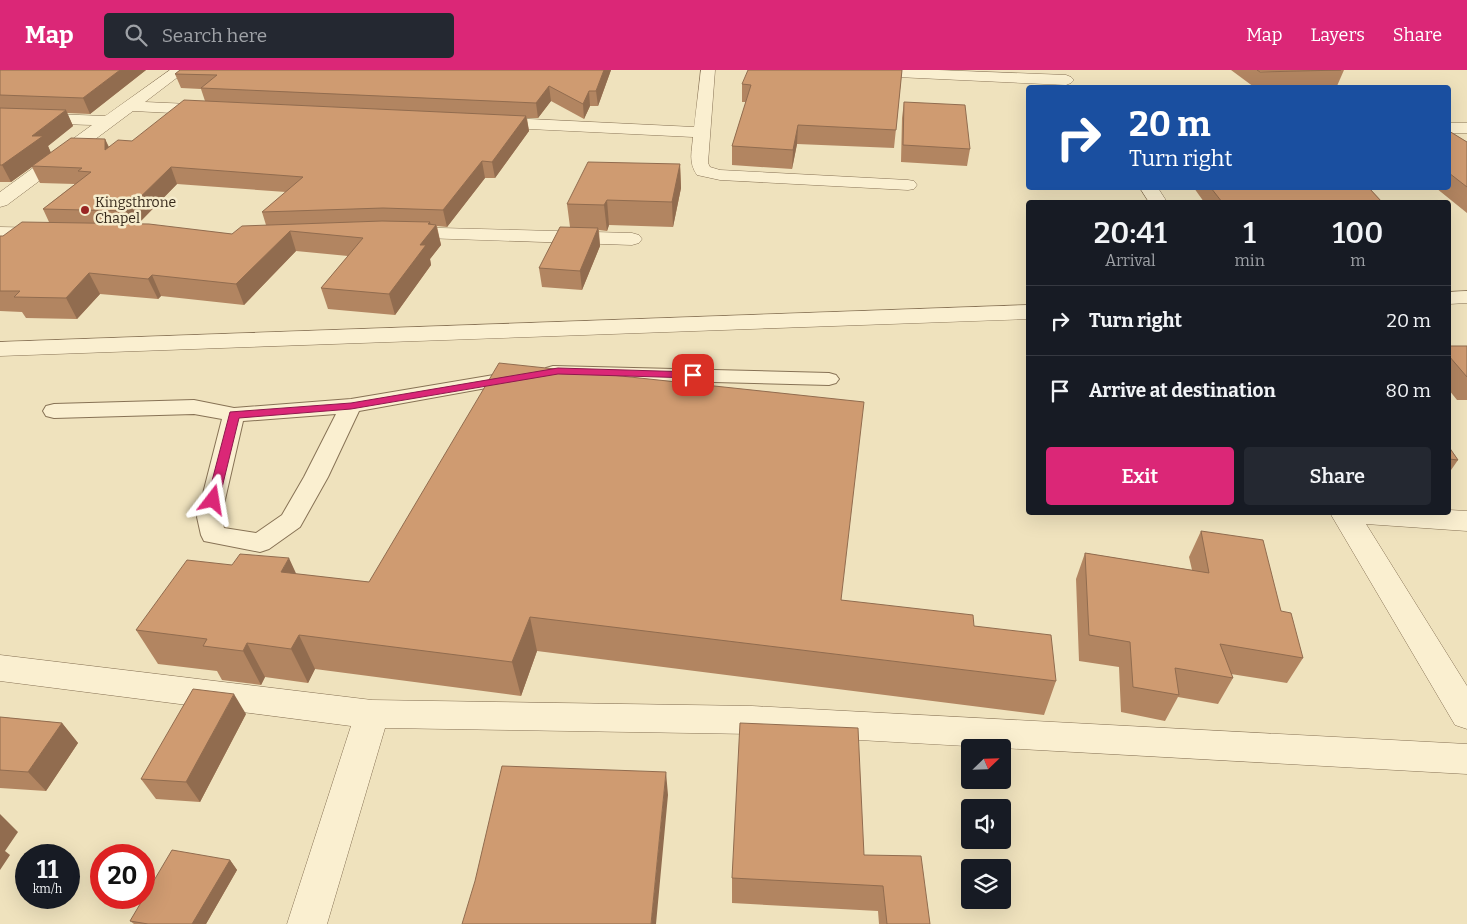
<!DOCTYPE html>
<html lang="en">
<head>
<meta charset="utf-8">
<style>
	body { margin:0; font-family:Bitter,serif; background:#242831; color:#f1f3f6; height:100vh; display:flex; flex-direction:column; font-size:19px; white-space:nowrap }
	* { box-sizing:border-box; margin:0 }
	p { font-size:16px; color:#9ea1a6 }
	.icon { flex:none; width:28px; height:28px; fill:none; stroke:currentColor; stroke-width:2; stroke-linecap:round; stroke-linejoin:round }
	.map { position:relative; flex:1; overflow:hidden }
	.panel { position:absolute; left:1026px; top:130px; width:425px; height:315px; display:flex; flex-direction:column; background:#171b24; border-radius:5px; box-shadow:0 5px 20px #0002 }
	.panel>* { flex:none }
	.banner { position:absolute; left:1026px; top:15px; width:425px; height:105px; border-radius:5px; box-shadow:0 5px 20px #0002; background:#1a4fa0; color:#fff; overflow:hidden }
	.needle { width:32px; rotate:67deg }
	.tools { position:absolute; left:961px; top:669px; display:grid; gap:10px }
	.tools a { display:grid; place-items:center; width:50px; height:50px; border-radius:5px; background:#171b24; box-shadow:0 5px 20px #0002; font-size:25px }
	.speed { position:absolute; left:15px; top:774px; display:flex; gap:10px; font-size:25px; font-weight:700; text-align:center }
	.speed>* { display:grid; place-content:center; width:65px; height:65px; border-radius:50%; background:#171b24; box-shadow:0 5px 20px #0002; line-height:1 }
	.speed small { font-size:12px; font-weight:400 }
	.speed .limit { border:8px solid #d22; background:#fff; color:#111 }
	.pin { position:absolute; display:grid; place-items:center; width:42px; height:42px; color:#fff; margin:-21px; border-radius:10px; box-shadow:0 2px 8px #0006 }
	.me { position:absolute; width:55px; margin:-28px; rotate:14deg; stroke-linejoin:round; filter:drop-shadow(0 0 4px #0008) }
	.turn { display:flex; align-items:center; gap:18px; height:105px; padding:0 20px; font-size:22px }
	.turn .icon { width:65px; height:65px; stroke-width:2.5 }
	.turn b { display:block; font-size:35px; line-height:42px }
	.eta { display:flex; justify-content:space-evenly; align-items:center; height:85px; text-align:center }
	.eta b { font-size:30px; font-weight:600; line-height:35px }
	.button { display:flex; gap:10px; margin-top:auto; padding:10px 20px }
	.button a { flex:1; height:58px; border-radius:5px; background:#db2777; color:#fff; font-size:20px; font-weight:600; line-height:58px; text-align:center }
	.button a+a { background:#242831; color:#f1f3f6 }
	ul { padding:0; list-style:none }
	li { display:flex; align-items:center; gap:15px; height:70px; padding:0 20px; border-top:1px solid #363941 }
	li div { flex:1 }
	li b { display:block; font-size:19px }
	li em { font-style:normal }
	header { display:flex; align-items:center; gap:30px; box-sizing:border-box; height:70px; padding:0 25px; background:#db2777; color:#fff }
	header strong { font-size:24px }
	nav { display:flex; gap:28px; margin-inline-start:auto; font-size:18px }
	.search { width:350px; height:45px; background:#242831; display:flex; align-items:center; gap:12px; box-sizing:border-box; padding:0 18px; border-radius:5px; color:#9ea1a6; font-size:19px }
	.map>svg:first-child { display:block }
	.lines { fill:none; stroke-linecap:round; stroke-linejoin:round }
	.service-casing { stroke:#877255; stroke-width:2 }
	.minor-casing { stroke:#877255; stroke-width:1 }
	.service { fill:#faefd0; fill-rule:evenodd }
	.minor { fill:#faefd0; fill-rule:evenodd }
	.wall { fill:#b28561; fill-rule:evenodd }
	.shaded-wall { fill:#916c4f }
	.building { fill:#cf9b71; stroke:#916c4f }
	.route { fill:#db2777; stroke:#8e194d }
	.poi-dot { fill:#992623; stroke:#f6eccc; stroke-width:2 }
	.labels { text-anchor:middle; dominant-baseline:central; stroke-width:5; stroke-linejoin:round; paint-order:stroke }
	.far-poi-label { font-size:14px; fill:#36291b; stroke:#f6eccc; text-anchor:start }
</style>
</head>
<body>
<header>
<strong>Map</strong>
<div class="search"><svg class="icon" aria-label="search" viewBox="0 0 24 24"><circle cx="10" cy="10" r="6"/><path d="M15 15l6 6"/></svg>Search here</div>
<nav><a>Map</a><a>Layers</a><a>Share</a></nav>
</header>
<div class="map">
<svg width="1467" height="854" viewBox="0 0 1467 854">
	<rect width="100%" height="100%" fill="#efe2bd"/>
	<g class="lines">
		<defs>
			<path id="service" d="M553 296 829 303 836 305 839 309 836 313 829 315 553 308 546 306 543 302 546 298Z
				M518 301 525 303 528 307 525 311 359 341 328 407 300 457 269 479 260 482 204 471 201 465 197 447 222 349 194 344 54 348 46 346 43 341 46 336 54 334 194 330 234 338 351 329ZM336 344 304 407 282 445 256 463 224 458 221 447 243 351Z"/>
			<path id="minor" d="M170 0H187L145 32 212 35 218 37 220 40 218 43 212 45 133 41 7 135 0 137V122L92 55 0 52V42L105 46Z
				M701 0H715L708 93 710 97 720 100 908 110 914 111 917 115 914 119 908 120 720 110 697 105C688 92 692 81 693 67L489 57 483 55 481 52 483 49 489 47 694 57Z
				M827 0H938L1066 5 1071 7 1074 10 1071 13 1066 15 834 4 829 3Z
				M1449 53H1467V63H1449Z
				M1140 118H1158L1167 132H1149Z
				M0 157 44 158 51 160 54 164 51 168 44 170 0 169Z
				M401 157 632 163 639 165 642 169 639 173 632 175 394 167 391 163 394 159Z
				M1467 221V233L1449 234V222Z
				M1029 235V249L0 286V272Z
				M1449 440 1467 441V461L1366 454 1467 616V659L1455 655 1330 443 1449 442Z
				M0 585 372 630 752 636 1467 674V704L752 664 385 658 327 854H287L351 656 0 611Z"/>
		</defs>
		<use href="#service" class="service-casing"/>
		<use href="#minor" class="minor-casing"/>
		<use href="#service" class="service"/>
		<use href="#minor" class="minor"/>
	</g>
	<path class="wall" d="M0 0H146L90 44 67 43 73 56 48 76 51 83 105 69 109 77 132 71 205 31 201 19 181 18 175 4 180 0H611L598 36H590L584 49 551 31 538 48H527L529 61 495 108H485L447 157 437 156 441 175 430 189 431 195 395 245 328 239 321 218 348 186 296 181 244 235 161 226 158 229 100 224 77 249 26 248 22 242 0 241V166H3L49 152 43 139 75 114 40 113 32 97 11 112H0ZM177 114 286 122 262 142 266 155 232 164 138 154Z
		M902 0 894 78 797 74 792 99 732 95V76L746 32H742V14Z
		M1231 0H1344L1337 16 1254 17Z
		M904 32 970 79 967 96 901 92 902 48Z
		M1449 61 1467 72V143L1436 118H1449Z
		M680 94 681 118 673 157 609 155 607 161 599 160 600 176 582 220 542 217 539 198 570 157 567 134Z
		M1194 118H1369L1382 132H1204Z
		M1449 276H1467V330H1457L1449 320Z
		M1449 377 1458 390 1449 403Z
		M1201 461 1281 541 1303 588 1287 613 1231 604 1233 608 1218 634 1178 627 1165 651 1121 642 1119 597 1079 591 1076 509 1085 483 1192 500 1189 487Z
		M232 495 296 504 369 512 841 530 974 556 1056 611 1044 645 537 581 521 626 315 599 308 613 265 607 261 615 222 610 217 601 158 594 136 560Z
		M246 644 200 732 156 729 141 709Z
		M0 647 62 653 78 673 46 721 0 718Z
		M864 785 930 854H879L878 841 732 833V808Z
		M230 790 237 800 206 854H134L130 851Z"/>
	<path class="shaded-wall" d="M120 0H146L90 44 83 28Z
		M604 0H611L598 36 596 21Z
		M549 16 551 31 538 48 536 33Z
		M589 21 590 36 584 49 583 34Z
		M66 40 73 56 48 76 51 83 11 112 2 95 32 66Z
		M526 46 529 61 495 108 492 92Z
		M798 55 797 74 792 99 793 80Z
		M105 69 112 85 105 80Z
		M482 91 485 108 447 157 443 140Z
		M680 94 681 118 673 157 672 132Z
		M171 97 177 114 134 158 126 141Z
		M607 130 609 155 607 161 604 135Z
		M430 152 432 160 436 155 441 175 430 189 431 195 395 245 389 224 420 175 428 154Z
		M598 158 600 176 582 220 580 201Z
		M290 161 296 181 244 235 236 214Z
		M89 203 100 224 77 249 66 228Z
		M152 205 161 226 158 229 148 209Z
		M289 488 305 523 281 502Z
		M530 547 537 581 521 626 512 592Z
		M299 565 315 599 308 613 291 579Z
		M247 573 265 607 261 615 243 581Z
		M234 624 246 644 200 732 186 712Z
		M62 653 78 673 46 721 28 702Z
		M666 702 668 725 656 854H651Z
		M0 744 18 762 5 781 10 785 0 800Z
		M230 790 237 800 206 854H192Z"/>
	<path class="building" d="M0 0H120L83 28 0 25Z
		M180 0H604L596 21H589L583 34 549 16 536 33 201 18 217 5 175 4Z
		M748 0H902L896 60 798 55 793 80 732 76 751 15 742 14Z
		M1257 0H1341L1260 2Z
		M184 30 526 46 492 92 482 91 443 140 383 138 262 142 303 107 171 97 126 141 43 139 91 102 78 101 82 98 32 96 71 68 105 69V80L118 70 132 71Z
		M904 32 965 35 970 79 903 75Z
		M0 38 66 40 32 66H43L2 95H0Z
		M1449 61 1467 72V117L1449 103Z
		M588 92 680 94 672 132 607 130 604 135 567 134Z
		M1211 118H1369L1382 132H1222Z
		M382 151 430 152 428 154 436 155 420 175H426L389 224 321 218 363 168 290 161 236 214 152 205 148 209 89 203 66 228 14 227 20 221H0V166H3L22 152 149 154 232 164 242 156Z
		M560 157 598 158 580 201 539 198Z
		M1449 276H1467V307L1449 286Z
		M499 293 864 332 841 530 973 545 974 556 1051 565 1056 611 530 547 512 592 299 565 291 579 247 573 243 581 203 576 207 569 136 560 187 490 232 495 240 484 289 488 281 502 369 512Z
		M1449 377 1458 390 1449 389Z
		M1201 461 1263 470 1281 541 1291 543 1303 588 1220 574 1233 608 1175 598 1179 625 1133 617 1130 572 1089 565 1085 483 1209 503Z
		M193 619 234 624 186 712 141 709Z
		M0 647 62 653 28 702 0 700Z
		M740 653 858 658 864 785 921 786 930 854H887L883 816 732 808Z
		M502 696 666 702 651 854H462L475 811Z
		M172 780 230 790 192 854H148L130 851Z"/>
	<path class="route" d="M558 298 693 302 698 305 693 308 558 304 351 339 239 348 219 430 213 434 207 430 230 342 351 333Z"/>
	<circle class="poi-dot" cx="85" cy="140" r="5"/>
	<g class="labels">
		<g class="far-poi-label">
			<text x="95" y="132">Kingsthrone<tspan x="95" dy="16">Chapel</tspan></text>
		</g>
	</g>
</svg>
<div class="tools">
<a><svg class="needle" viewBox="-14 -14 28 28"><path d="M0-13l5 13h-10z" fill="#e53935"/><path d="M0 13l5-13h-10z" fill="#9ea1a6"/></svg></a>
<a><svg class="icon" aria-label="sound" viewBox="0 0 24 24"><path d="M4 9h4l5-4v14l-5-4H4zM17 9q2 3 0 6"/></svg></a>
<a><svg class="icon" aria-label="layers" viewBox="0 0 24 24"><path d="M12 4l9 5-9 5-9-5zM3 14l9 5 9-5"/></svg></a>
</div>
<div class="speed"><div>11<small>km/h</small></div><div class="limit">20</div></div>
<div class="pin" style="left:693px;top:305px;background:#d93025"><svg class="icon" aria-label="arrive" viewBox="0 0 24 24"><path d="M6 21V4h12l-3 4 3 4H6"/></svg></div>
<svg class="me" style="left:213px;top:430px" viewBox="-20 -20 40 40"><path d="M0-17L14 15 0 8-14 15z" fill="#db2777" stroke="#fff" stroke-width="4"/></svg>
<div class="banner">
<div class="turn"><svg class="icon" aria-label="right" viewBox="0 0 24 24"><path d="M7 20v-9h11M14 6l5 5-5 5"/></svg><div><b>20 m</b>Turn right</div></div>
</div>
<section class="panel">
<div class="eta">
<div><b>20:41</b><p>Arrival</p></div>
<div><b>1</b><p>min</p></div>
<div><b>100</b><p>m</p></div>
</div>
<ul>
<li><svg class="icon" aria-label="right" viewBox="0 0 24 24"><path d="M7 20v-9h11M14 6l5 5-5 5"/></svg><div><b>Turn right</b></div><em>20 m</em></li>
<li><svg class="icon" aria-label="arrive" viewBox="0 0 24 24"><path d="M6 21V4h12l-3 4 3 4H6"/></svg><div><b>Arrive at destination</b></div><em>80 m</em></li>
</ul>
<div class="button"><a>Exit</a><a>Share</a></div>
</section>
</div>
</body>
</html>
